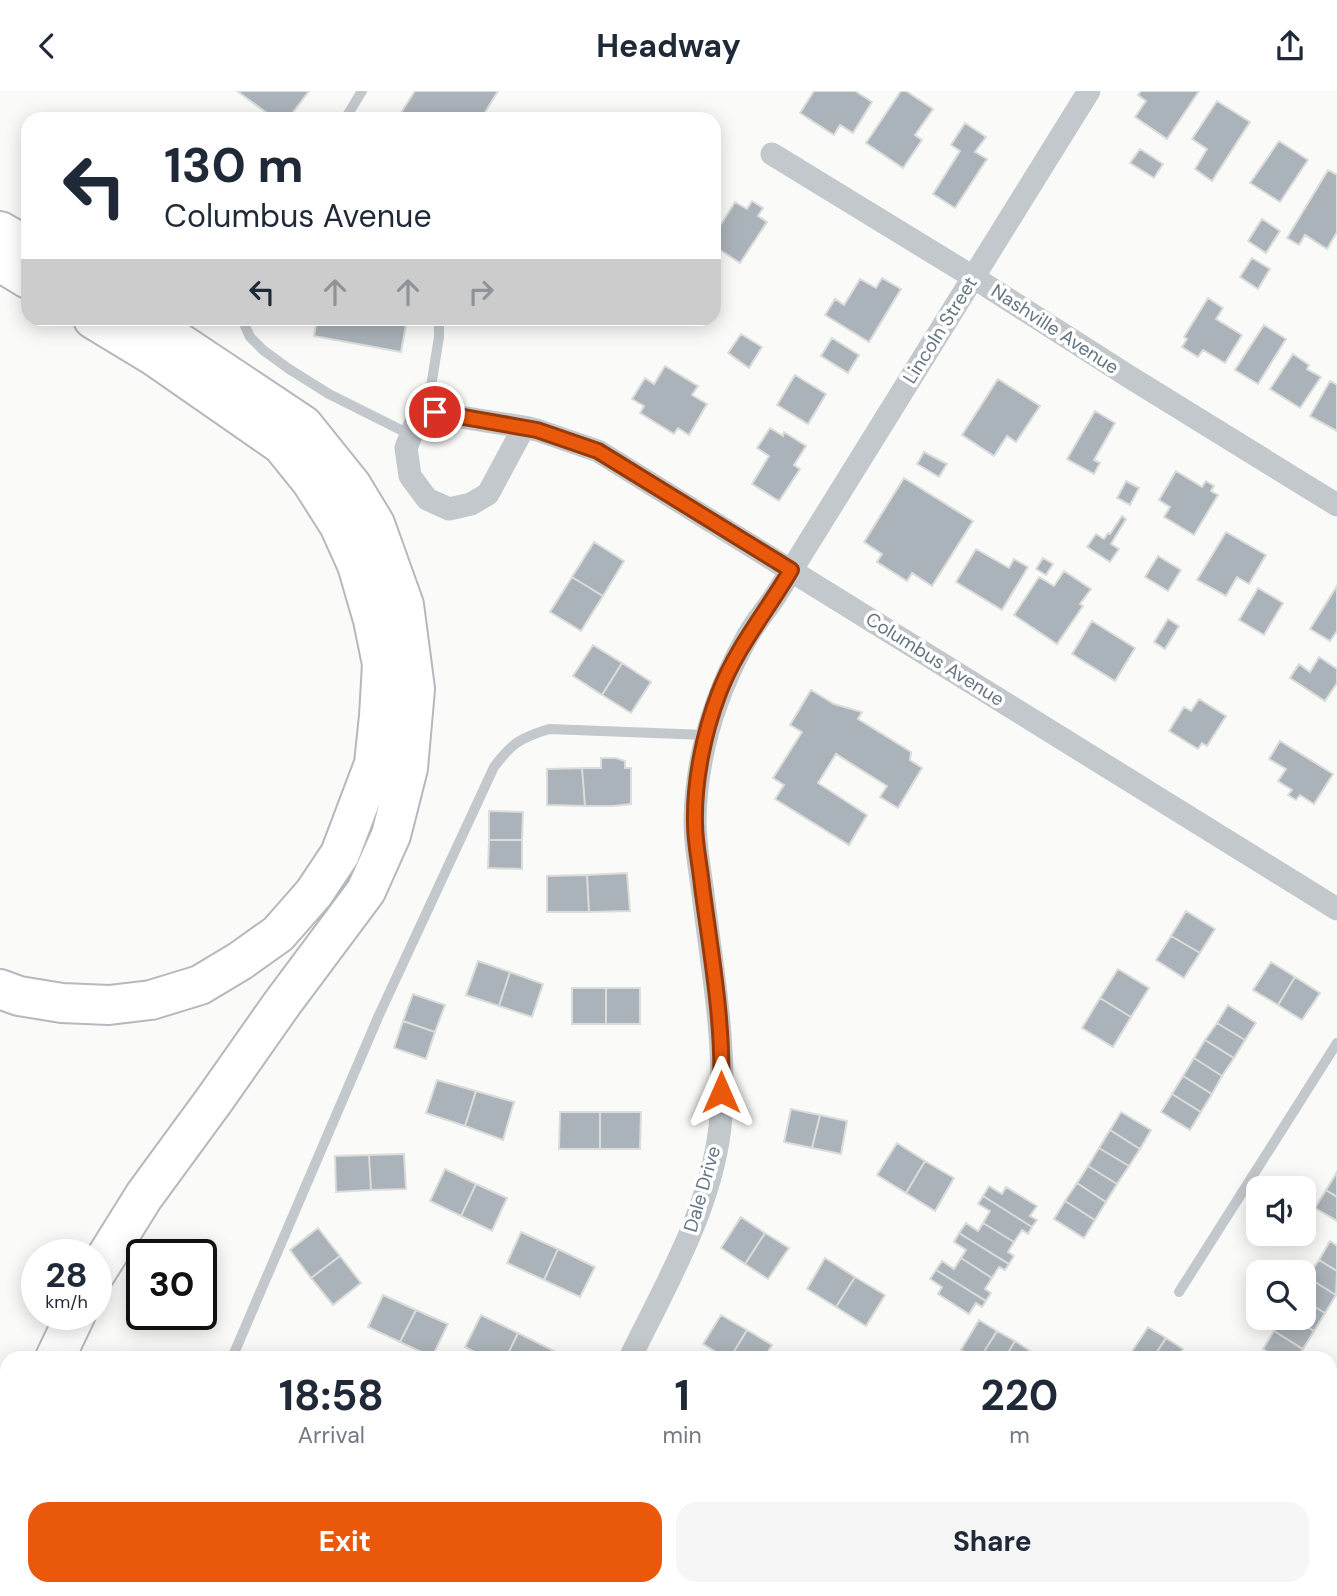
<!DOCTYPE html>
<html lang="en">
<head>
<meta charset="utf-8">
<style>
	body { margin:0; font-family:"DM Sans",sans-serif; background:#f6f6f7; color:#1f2937; height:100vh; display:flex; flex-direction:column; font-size:26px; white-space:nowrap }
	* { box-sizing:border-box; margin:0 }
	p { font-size:23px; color:#747a83 }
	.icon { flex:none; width:38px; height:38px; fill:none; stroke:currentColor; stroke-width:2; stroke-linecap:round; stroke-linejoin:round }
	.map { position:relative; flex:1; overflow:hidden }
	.drawer { position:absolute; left:0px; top:1260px; width:1337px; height:245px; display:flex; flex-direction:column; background:#fff; border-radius:21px 21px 0 0; box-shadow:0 4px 18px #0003 }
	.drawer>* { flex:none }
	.banner { position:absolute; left:21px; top:21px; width:700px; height:214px; border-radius:21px; box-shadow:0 4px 18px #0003; background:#fff; color:#1f2937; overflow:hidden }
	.tools { position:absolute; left:1246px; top:1085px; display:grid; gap:14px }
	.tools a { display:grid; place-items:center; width:70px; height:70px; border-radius:14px; background:#fff; box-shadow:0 4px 18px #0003; font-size:35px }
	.speed { position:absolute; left:21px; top:1148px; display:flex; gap:14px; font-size:35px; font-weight:700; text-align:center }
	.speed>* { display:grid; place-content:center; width:91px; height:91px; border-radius:50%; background:#fff; box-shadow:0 4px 18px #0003; line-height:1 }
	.speed small { font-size:18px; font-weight:400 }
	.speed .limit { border:4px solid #111; border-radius:10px; background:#fff; color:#111 }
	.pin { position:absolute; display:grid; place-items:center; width:60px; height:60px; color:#fff; margin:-30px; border:4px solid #fff; border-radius:50%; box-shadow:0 2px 7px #0007 }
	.me { position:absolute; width:77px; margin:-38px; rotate:0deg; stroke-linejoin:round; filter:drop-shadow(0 0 5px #0008) }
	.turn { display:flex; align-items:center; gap:24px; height:147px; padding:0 28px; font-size:32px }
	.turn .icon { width:91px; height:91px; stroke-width:2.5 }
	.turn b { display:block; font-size:49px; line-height:60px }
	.lanes { display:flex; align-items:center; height:66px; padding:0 28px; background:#0003; justify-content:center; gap:35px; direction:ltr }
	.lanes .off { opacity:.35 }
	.eta { display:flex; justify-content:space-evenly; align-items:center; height:119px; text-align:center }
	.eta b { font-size:42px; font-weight:700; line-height:49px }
	.action { display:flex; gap:14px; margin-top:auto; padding:14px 28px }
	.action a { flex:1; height:80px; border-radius:21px; background:#ea580c; color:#fff; font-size:28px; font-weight:700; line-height:80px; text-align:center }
	.action a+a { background:#f6f6f7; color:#1f2937 }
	header { display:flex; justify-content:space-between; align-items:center; height:91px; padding:0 28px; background:#fff; font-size:32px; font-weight:700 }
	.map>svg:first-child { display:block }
	.building { fill:#aab3b9; stroke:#dcdcda; stroke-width:2 }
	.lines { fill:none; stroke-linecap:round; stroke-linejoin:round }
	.motorway-casing { stroke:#b4b9bd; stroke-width:42 }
	.service { stroke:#c3c8cc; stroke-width:10 }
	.minor { stroke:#c3c8cc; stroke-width:23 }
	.motorway { stroke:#fff; stroke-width:38 }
	.route-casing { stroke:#983908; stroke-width:18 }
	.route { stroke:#ea580c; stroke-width:12 }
	.labels { text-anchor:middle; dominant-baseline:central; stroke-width:7; stroke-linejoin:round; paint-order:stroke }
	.street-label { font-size:19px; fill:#657683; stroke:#fff }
</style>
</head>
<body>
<header><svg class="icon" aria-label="back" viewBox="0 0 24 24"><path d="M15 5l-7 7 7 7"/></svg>Headway<svg class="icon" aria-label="share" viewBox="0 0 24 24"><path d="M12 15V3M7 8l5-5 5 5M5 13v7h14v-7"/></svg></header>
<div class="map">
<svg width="1337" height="1505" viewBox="0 0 1337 1505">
	<rect width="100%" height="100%" fill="#fafaf8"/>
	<path class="building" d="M237 0H309L288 28H275Z
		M415 0H498L481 28H397Z
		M814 0H855L872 11 853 42 840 34 834 44 800 22Z
		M901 0H906L933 18 915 44 922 49 903 77 866 52Z
		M1141 0H1199L1167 48 1135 26 1146 10 1138 4Z
		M1217 10 1250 31 1212 90 1195 78 1207 58 1192 48Z
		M965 32 986 46 975 61 987 68 955 117 933 103 960 60 951 54Z
		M1279 50 1308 69 1280 111 1250 92Z
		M1140 58 1163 73 1154 87 1130 72Z
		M1328 79 1337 84V141L1327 158 1305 144 1299 154 1287 147Z
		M752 110 763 117 758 125 767 131 740 172 714 155V144L735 111 747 118Z
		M1262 128 1280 140 1266 162 1248 150Z
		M1252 167 1270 178 1258 198 1240 186Z
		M882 187 901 198 869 251 825 224 835 208 844 214 860 188 876 197Z
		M1208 207 1223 217 1216 228 1242 244 1225 272 1203 259 1198 266 1182 256 1187 248 1184 246Z
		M317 228H407L401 261 314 245Z
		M1264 234 1286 248 1258 293 1235 279Z
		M741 243 762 256 749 277 728 262Z
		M832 247 859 264 848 282 821 265Z
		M1293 263 1309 274 1307 278 1321 286 1300 317 1270 298Z
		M665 275 698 295 692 304 707 313 689 344 678 337 674 343 640 322 644 315 632 308 645 287 654 293Z
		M795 284 826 303 808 333 777 314Z
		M998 288 1040 315 1016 351 1007 345 994 365 962 344Z
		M1330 290 1337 294V340L1310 325Z
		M1095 320 1115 332 1094 369 1100 372 1094 383 1067 368Z
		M770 337 783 345 784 341 806 355 794 374 800 378 779 410 752 393 769 365 757 357Z
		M924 361 947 373 939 386 917 373Z
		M1176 380 1202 396 1206 390 1214 395 1211 400 1218 404 1194 444 1164 426 1170 416 1159 409Z
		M904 387 973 430 932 495 912 482 907 490 877 471 882 463 864 451Z
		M1126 390 1139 397 1130 414 1117 407Z
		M1122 425 1126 428 1111 453 1119 458 1110 471 1087 456 1096 443 1104 448 1108 442 1110 443Z
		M1226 441 1266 464 1249 493 1237 486 1226 505 1197 489Z
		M594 451 624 470 603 505 572 486Z
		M976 458 1009 477 1014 468 1028 476 1002 519 956 491Z
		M1158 465 1181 479 1168 500 1145 486Z
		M1043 467 1053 473 1046 484 1036 478Z
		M1064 480 1091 498 1080 513 1083 515 1057 553 1014 524 1039 486 1054 495Z
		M572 486 603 505 581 540 550 521Z
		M1337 495V540L1330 550 1310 538Z
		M1258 497 1283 512 1264 544 1239 529Z
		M1168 528 1179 535 1165 558 1154 551Z
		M1092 530 1135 557 1115 590 1072 563Z
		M593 554 622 572 602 604 573 585Z
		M1319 566 1337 578V592L1325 610 1290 587 1299 573 1310 581Z
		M622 572 651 591 631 622 602 604Z
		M811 599 834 613 862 621 858 628 911 661 910 669 922 677 898 717 880 706 887 695 836 663 818 692 867 724 849 754 775 708 784 694 773 687 802 641 790 634Z
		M1199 608 1226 625 1207 655 1202 652 1198 658 1169 640 1184 616 1191 620Z
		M1280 650 1333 683 1314 713 1300 704 1296 709 1288 704 1292 699 1278 690 1286 678 1269 668Z
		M601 667H616L625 670V677H631V713L613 715H585L582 677H601Z
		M582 677 585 715 547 714V678Z
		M489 720 523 721 522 749H489Z
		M489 749H522V778L488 777Z
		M627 782 630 820 589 821 587 784Z
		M587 784 589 821H547V785Z
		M1186 820 1215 838 1200 862 1171 845Z
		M1171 845 1200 862 1184 887 1156 869Z
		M478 870 510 881 499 915 466 904Z
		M1271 871 1295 886 1278 914 1253 899Z
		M1118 878 1149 897 1131 926 1100 907Z
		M510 881 543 893 532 926 499 915Z
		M1295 886 1320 902 1302 929 1278 914Z
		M572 897H606V933H572Z
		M606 897H640V933H606Z
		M413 903 445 914 435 941 403 930Z
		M1100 907 1131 926 1113 956 1082 937Z
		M1228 914 1256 932 1245 949 1217 932Z
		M403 930 435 941 426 968 394 957Z
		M1217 932 1245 949 1234 967 1205 949Z
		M1205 949 1234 967 1222 985 1194 967Z
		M1194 967 1222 985 1212 1003 1183 985Z
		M1183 985 1212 1003 1201 1021 1172 1003Z
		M437 989 476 1000 465 1035 426 1022Z
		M476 1000 514 1011 503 1049 465 1035Z
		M1172 1003 1201 1021 1190 1039 1161 1021Z
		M791 1018 820 1024 812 1057 784 1051Z
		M560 1021H600V1058H559Z
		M600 1021H641L640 1058H600Z
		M1121 1021 1151 1039 1140 1058 1110 1039Z
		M820 1024 847 1030 841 1063 812 1057Z
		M1110 1039 1140 1058 1129 1075 1099 1057Z
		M897 1052 925 1070 906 1102 877 1084Z
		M1099 1057 1129 1075 1117 1093 1088 1075Z
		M404 1063 406 1098 371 1099 369 1064Z
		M369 1064 371 1099 336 1101 335 1065Z
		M925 1070 954 1087 935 1120 906 1102Z
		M1088 1075 1117 1093 1106 1111 1077 1092Z
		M445 1078 476 1093 461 1125 430 1110Z
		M1337 1081V1106L1326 1099Z
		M1077 1092 1106 1111 1095 1129 1065 1110Z
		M476 1093 507 1107 492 1140 461 1125Z
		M989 1095 1002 1103 1006 1096 1037 1115 1030 1125 1037 1129 1032 1136 983 1105Z
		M1326 1099 1337 1106V1130L1315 1117Z
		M983 1105 1032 1136 1028 1143 1022 1139 1014 1151 983 1132 990 1120 978 1113Z
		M1065 1110 1095 1129 1084 1147 1054 1128Z
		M741 1126 765 1142 745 1173 721 1157Z
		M966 1132 978 1140 983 1132 1014 1151 1008 1161 1014 1165 1009 1173 959 1142Z
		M318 1137 340 1165 311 1187 290 1159Z
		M521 1141 558 1158 544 1189 507 1172Z
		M765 1142 789 1157 768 1188 745 1173Z
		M959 1142 1009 1173 1005 1179 999 1176 992 1187 961 1167 966 1159 954 1151Z
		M1330 1150 1337 1155V1180L1319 1169Z
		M558 1158 595 1176 580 1206 544 1189Z
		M340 1165 361 1192 333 1214 311 1187Z
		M825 1167 855 1186 836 1216 807 1198Z
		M961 1167 992 1187 985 1198 991 1202 986 1210 936 1179 942 1170 954 1178Z
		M1319 1169 1337 1180 1336 1204 1307 1186Z
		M936 1179 986 1210 982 1216 976 1212 969 1223 938 1203 942 1196 930 1188Z
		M855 1186 885 1204 866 1235 836 1216Z
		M1307 1186 1336 1204 1325 1222 1304 1209V1192Z
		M383 1204 416 1219 400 1251 368 1236Z
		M1304 1209 1325 1222 1314 1240 1293 1227H1304Z
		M416 1219 448 1233 432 1266 400 1251Z
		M481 1224 518 1242 506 1267H486L465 1256Z
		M721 1224 747 1239 730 1267H726L703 1253Z
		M1283 1227H1293L1314 1240 1303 1258 1274 1240Z
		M979 1229 997 1240 980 1267H974L961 1259Z
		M1148 1236 1166 1247 1153 1267H1132L1129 1265Z
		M747 1239 772 1254 764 1267H730Z
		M997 1240 1015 1250 1005 1267H980Z
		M1274 1240 1303 1258 1298 1267H1277L1263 1258Z
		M518 1242 554 1260 551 1267H506Z
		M1166 1247 1183 1258 1178 1267H1153Z
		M1015 1250 1033 1262 1030 1267H1005Z
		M1330 1322 1337 1326V1352L1331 1363Z
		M264 1498H271L291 1502V1505H262Z
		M609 1498H634L630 1505H605Z
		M634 1498H653L657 1501 654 1505H630Z
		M785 1498H795L806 1505H781Z
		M795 1498H826L822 1505H806Z
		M1002 1498H1043L1039 1505H998Z
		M1169 1498H1191L1196 1505H1161Z"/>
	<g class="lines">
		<defs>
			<path id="motorway" d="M0 140 28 156
				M0 171 28 188
				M0 898 19 905 62 912 109 914 151 909 200 894 240 870 278 843 314 802 340 763 374 673 379 625 382 573 373 529 357 474 339 434 311 390 282 354 154 265 93 228
				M96 1182 144 1105 215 1008 281 914 366 800 391 744 408 677 415 598 404 514 375 433 352 395 303 334 144 228
				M55 1267 76 1223
				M0 1432 7 1403"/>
		</defs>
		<use href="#motorway" class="motorway-casing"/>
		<path class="service" d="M345 28 362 0
			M242 228 250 246 263 259 289 278 329 303 411 344
			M426 326 439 246V228
			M1179 1201 1337 952
			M232 1267 379 924 494 676C512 652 520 647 549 638L706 644
			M1330 1423 1337 1438
			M1244 1498 1249 1505
			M130 1505 133 1498
			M874 1505 878 1498"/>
		<path class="minor" d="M772 63 973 186 1128 285 1337 414
			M524 336 488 403 471 413 449 418 427 408 410 385 406 357 416 331 435 322 524 336 537 339 598 360 1337 818
			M630 1267C667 1191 715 1111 721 1025 726 951 712 877 703 803 700 779 695 754 695 730 696 666 715 604 746 548 754 533 766 519 776 504L1089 0
			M516 1505 519 1498"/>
		<use href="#motorway" class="motorway"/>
	</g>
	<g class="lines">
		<defs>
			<path id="route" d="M435 321 537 339 598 360 791 479C767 520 736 557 719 602 704 641 694 690 695 732 695 753 700 774 702 795 711 863 724 933 721 1001"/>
		</defs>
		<use href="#route" class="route-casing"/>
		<use href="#route" class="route"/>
	</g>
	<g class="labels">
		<g class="street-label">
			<text transform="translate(1055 238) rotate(33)">Nashville Avenue</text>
			<text transform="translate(940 239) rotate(-58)">Lincoln Street</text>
			<text transform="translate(935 568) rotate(32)">Columbus Avenue</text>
			<text transform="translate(702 1098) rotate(-74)">Dale Drive</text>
		</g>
	</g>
</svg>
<div class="tools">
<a><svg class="icon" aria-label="sound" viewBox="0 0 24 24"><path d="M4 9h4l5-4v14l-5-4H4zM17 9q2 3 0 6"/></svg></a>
<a><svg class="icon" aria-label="search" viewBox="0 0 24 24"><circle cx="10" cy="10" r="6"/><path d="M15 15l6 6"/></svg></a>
</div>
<div class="speed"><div>28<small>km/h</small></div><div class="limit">30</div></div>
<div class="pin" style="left:435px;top:321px;background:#d93025"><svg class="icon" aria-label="arrive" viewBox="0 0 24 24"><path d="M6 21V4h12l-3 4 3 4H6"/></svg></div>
<svg class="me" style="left:721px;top:1001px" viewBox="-20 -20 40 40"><path d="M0-17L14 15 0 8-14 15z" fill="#ea580c" stroke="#fff" stroke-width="4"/></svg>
<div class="banner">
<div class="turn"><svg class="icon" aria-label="left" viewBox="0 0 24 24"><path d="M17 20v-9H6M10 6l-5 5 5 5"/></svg><div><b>130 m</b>Columbus Avenue</div></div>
<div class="lanes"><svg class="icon" aria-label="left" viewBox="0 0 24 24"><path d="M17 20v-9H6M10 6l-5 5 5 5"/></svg><svg class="icon off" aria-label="ahead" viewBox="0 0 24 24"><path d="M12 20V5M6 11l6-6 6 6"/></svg><svg class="icon off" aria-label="ahead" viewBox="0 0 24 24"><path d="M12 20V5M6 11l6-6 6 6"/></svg><svg class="icon off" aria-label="right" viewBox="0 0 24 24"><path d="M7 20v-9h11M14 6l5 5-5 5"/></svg></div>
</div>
<section class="drawer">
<div class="eta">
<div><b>18:58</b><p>Arrival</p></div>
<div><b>1</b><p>min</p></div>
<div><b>220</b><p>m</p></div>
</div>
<div class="action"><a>Exit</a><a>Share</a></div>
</section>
</div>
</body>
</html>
